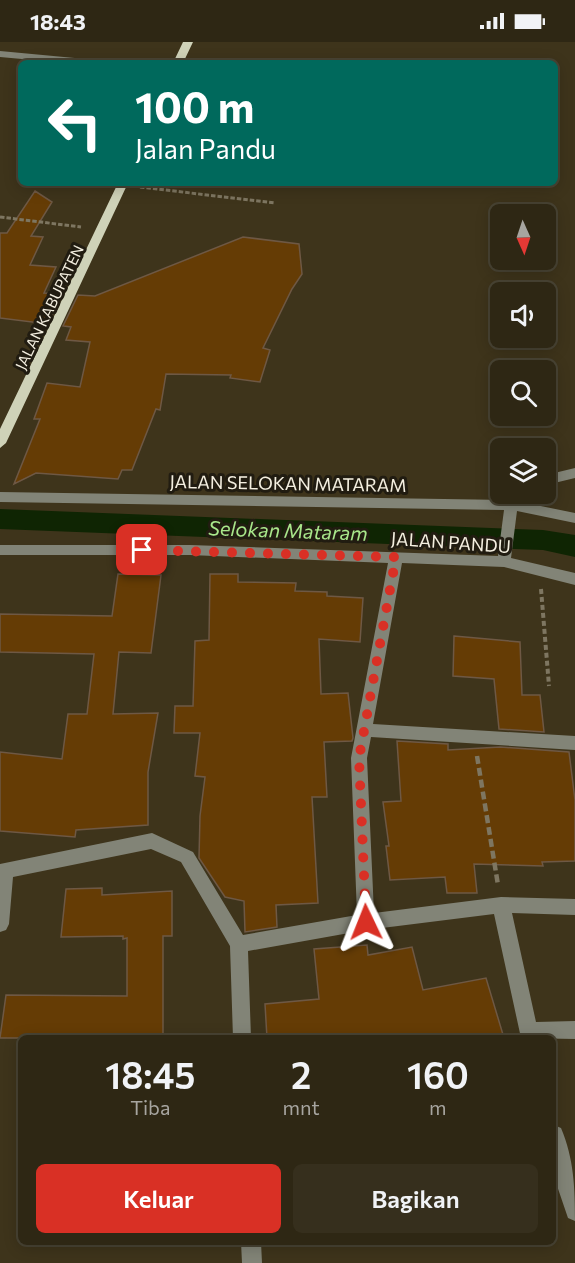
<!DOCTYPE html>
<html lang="id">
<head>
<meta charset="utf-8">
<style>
	body { margin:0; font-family:Commissioner,sans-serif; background:#362f1d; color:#f1f3f6; height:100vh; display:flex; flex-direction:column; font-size:22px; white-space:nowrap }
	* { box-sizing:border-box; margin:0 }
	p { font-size:20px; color:#a7a5a0 }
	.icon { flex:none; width:33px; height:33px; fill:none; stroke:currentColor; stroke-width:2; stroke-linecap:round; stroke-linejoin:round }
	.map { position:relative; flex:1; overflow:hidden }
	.panel { position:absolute; left:18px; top:993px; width:538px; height:210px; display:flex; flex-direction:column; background:#2e2714; border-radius:9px; box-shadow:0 3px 15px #0003,0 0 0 2px #494434 }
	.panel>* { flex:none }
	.banner { position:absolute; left:18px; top:18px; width:540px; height:126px; border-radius:9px; box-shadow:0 3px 15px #0003,0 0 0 2px #494434; background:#00695c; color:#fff; overflow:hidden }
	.needle { width:39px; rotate:177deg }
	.buttons { position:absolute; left:490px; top:162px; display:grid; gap:12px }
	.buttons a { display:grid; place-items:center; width:66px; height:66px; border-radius:9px; background:#2e2714; box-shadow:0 3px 15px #0003,0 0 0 2px #494434; font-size:30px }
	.pin { position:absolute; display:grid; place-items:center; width:51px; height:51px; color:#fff; margin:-26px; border-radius:12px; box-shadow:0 3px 9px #0006 }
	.me { position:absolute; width:66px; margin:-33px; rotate:358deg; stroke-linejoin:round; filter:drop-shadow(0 0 4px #0008) }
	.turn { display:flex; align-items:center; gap:21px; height:126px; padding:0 18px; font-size:27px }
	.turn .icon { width:78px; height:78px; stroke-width:2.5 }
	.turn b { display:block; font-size:42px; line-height:51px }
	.eta { display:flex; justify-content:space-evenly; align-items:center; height:102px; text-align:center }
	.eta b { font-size:36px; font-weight:600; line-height:42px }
	.button { display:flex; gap:12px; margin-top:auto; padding:12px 18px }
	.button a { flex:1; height:69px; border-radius:9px; background:#d93025; color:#fff; font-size:24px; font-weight:600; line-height:69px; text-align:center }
	.button a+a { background:#362f1d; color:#f1f3f6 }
	.status { display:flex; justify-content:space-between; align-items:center; height:42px; padding:0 30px; background:#2e2714; direction:ltr }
	.status svg { height:16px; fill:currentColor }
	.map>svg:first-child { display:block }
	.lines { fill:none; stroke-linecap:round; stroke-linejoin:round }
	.canal { fill:#0f2503; fill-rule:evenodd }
	.building { fill:#653c05; stroke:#6e5844; stroke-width:1.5 }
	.path-far2 { stroke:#7e7661; stroke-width:3; stroke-dasharray:4.5 2; stroke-linecap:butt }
	.path-far1 { stroke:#7e7661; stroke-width:4; stroke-dasharray:5 3; stroke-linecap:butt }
	.path { stroke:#7e7661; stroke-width:4.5; stroke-dasharray:8 4; stroke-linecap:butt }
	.minor { fill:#828477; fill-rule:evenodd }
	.major { fill:#cfd2b8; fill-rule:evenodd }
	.route { stroke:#d93025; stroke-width:10; stroke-dasharray:0 18 }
	.labels { text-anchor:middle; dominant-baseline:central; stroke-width:6; stroke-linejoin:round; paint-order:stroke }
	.far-street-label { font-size:15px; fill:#f4efe0; stroke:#211c11 }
	.street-label { font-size:18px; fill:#f4efe0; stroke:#211c11 }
	.water-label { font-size:20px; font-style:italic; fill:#a9e78b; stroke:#211c11 }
</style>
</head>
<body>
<div class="status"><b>18:43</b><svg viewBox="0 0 49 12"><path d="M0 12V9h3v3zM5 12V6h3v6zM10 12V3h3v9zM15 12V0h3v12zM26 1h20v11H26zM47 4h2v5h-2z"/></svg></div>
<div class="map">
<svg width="575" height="1221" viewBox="0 0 575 1221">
	<rect width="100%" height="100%" fill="#3e341b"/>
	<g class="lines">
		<path class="canal" d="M0 467 543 488 575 493V515L543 508 0 487Z"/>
	</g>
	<path class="building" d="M35 149 52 160 31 194 43 195 30 223 56 225 44 251 62 252 48 282 0 276V191H7Z
		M243 195 299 202 302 232 292 247 263 306 270 308 260 340 230 336 231 333 166 332 160 368 156 367 132 428H122L118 437 36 431 14 442 40 377H34L47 341 80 345 90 300 66 298 71 285 63 284 78 253 95 254Z
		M118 532 161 533 151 611 119 610 113 672 158 671 148 730V783L76 788 75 795 0 789V710L62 717 68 672H87L94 612 0 610V572L112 574Z
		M210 532H238V540L296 541 295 549 327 550V554L363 556 360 600 319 597 321 652 348 651 353 696 352 699 324 700 327 755H312L318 861 276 863 277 885 245 890 244 859 225 855 199 816 200 774 205 735 195 734 200 691H174L175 664H193L195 599 209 598Z
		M454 594 520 600 522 653H540L544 690 499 687 494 637 453 634Z
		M397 699 448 702V708L500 705 569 710 575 758V819L542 820 543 824 474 822 477 851H447L445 835 390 838 386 804H389L383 760 401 759Z
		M102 846V853L172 849V894H163V996H0L6 953 127 954V896L123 897V894L61 895 66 847Z
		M367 903 368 913 412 905 423 948 486 936 504 996H456L455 993 430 996H267L265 962 319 957 314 907Z"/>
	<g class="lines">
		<path class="path-far2" d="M140 145 275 161
			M0 175 81 185"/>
		<path class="path-far1" d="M541 547 549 644"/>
		<path class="path" d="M477 714 498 843"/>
		<path class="minor" d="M0 9 96 18 101 21H66L0 15Z
			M575 426V436L546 443V433Z
			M0 450 507 458 512 452H525L521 460 575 471V481L517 469 511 516 575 531V543L504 525 402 521 373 682 575 694V708L371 695 367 716 374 871 501 855 575 857V873L512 871 536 980 575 979V997L521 996 494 872 366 888 248 909 251 996H233L230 904 181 820 151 807 13 835 9 882 6 888 0 890V822L152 791 193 810 243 893 357 873 351 716 388 521 190 513H0V503H190L498 514 504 468 0 460Z
			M554 1083 561 1086C574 1117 575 1146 575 1179L568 1176 554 1135Z
			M241 1200H261L262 1221H242Z"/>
		<path class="major" d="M183 0H193L183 21H173Z
			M118 141H128L6 401 0 406V387Z"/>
	</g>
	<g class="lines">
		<path class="route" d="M142 508 396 515 359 716 366 880"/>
	</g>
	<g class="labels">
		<g class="far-street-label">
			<text transform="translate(49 265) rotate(-64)">JALAN KABUPATEN</text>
		</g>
		<g class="street-label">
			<text transform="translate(288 441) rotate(1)">JALAN SELOKAN MATARAM</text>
			<text transform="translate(451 500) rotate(4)">JALAN PANDU</text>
		</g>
		<g class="water-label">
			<text transform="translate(288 488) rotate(2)">Selokan Mataram</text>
		</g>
	</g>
</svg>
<div class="buttons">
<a><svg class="needle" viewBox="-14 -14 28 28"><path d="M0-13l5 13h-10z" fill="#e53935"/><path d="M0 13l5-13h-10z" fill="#a7a5a0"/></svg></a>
<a><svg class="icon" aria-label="sound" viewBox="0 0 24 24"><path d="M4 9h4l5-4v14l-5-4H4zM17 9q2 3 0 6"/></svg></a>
<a><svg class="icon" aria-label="search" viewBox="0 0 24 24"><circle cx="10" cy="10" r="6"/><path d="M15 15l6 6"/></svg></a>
<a><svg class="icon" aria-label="layers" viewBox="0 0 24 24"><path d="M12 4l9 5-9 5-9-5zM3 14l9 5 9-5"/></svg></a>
</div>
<div class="pin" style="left:142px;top:508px;background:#d93025"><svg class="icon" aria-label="arrive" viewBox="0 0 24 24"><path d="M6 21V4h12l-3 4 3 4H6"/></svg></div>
<svg class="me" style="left:366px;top:880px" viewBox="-20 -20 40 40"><path d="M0-17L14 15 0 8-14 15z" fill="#d93025" stroke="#fff" stroke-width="4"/></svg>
<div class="banner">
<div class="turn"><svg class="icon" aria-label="left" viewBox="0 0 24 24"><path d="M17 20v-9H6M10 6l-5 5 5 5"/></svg><div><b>100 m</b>Jalan Pandu</div></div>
</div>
<section class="panel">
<div class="eta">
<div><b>18:45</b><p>Tiba</p></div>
<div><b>2</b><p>mnt</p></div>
<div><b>160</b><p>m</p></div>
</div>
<div class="button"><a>Keluar</a><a>Bagikan</a></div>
</section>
</div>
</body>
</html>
